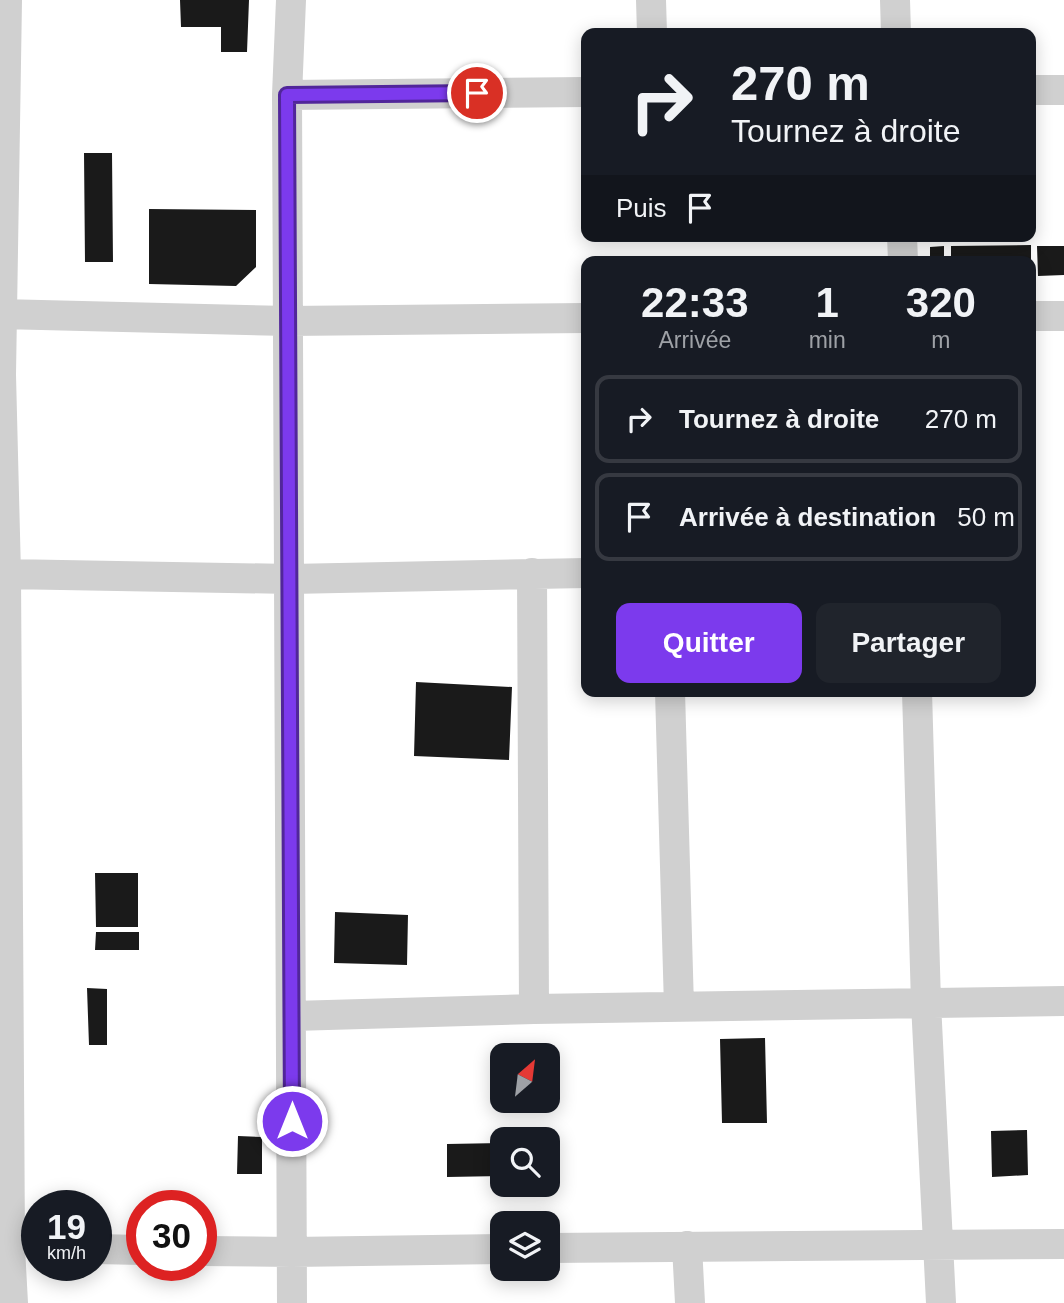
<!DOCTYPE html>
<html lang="fr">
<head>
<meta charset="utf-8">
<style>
	body { margin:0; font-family:Helvetica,sans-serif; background:#20242c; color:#f1f3f6; height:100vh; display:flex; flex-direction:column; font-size:26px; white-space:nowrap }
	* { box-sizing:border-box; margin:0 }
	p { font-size:23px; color:#9ea1a6 }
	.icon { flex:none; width:38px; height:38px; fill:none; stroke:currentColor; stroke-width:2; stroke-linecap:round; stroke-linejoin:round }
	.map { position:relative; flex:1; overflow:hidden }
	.side { position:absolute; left:581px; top:256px; width:455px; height:441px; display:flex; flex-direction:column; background:#171b24; border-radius:14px; box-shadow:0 4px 18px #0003 }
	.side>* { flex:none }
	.hud { position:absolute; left:581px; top:28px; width:455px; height:214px; border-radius:14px; box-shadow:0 4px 18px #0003; background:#171b24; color:#f1f3f6; overflow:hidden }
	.needle { width:46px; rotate:28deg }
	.tools { position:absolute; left:490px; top:1043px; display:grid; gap:14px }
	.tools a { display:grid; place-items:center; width:70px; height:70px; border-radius:14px; background:#171b24; box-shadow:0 4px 18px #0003; font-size:35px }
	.speed { position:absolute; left:21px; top:1190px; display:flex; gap:14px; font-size:35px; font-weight:700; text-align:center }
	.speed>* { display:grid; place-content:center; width:91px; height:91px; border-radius:50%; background:#171b24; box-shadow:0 4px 18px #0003; line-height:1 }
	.speed small { font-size:18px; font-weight:400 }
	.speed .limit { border:10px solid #d22; background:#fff; color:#111 }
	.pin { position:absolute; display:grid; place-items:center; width:60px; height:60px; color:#fff; margin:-30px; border:4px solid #fff; border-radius:50%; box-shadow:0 2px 7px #0007 }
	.me { position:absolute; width:77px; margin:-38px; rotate:0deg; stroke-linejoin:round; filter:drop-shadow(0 0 5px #0008) }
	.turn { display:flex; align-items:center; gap:24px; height:147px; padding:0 35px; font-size:32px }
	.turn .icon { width:91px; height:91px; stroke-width:2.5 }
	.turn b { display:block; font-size:49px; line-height:60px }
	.then { display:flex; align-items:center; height:66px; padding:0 35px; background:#0003; gap:14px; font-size:26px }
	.eta { display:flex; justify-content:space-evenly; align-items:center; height:119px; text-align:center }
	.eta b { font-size:42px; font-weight:700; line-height:49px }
	.cta { display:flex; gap:14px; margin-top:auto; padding:14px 35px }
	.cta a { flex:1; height:80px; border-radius:14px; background:#7c3aed; color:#fff; font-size:28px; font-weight:700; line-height:80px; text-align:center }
	.cta a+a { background:#20242c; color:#f1f3f6 }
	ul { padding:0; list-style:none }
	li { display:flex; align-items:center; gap:21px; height:88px; margin:0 14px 10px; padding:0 21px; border:4px solid #363941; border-radius:14px }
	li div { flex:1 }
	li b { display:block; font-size:26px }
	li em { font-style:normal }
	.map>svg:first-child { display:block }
	.building { fill:#1a1a1a }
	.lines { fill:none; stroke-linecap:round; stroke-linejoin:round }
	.minor { stroke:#d0d0d0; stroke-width:30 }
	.route-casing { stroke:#51269a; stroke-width:18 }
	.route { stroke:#7c3aed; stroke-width:12 }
</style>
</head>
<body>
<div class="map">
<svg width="1064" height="1303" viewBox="0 0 1064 1303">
	<rect width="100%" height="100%" fill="#fff"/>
	<path class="building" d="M180 0H249L247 52H221V27H181Z
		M84 153H112L113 262H85Z
		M149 209 256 210V267L236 286 149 284Z
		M1031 245V261H951V246Z
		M944 246V258L930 259V247Z
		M1037 246H1064V275L1038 276Z
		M416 682 512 687 509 760 414 756Z
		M95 873H138V927H96Z
		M335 912 408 915 407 965 334 963Z
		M96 932H139V950H95Z
		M87 988 107 989V1045H89Z
		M765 1038 767 1123H722L720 1039Z
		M1027 1130 1028 1175 992 1177 991 1131Z
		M238 1136 262 1137V1174H237Z
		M502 1143V1176L447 1177V1144Z"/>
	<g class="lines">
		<path class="minor" d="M7 0 1 375 6 574 10 1248 13 1303
			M291 0 287 95 292 1303
			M651 0 652 33
			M895 0 896 33
			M1031 90H1064
			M287 95 586 92
			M902 236 903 261
			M0 314 288 321 586 318
			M1031 316H1064
			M532 573 534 1009
			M6 574 290 579 586 573
			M670 691 679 1007
			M917 691 926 1003 941 1303
			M293 1016 534 1009 1064 1001
			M687 1246 690 1303
			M548 1248 1064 1244
			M96 1249 142 1250
			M201 1251 292 1252 502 1249"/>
	</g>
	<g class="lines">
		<defs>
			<path id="route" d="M292 1121 287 95 477 93"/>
		</defs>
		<use href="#route" class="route-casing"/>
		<use href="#route" class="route"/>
	</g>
</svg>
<div class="tools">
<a><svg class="needle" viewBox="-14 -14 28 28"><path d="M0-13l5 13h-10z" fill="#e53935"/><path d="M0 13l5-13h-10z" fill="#9ea1a6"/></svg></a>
<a><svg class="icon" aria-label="search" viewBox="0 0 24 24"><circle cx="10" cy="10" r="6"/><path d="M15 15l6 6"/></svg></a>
<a><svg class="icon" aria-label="layers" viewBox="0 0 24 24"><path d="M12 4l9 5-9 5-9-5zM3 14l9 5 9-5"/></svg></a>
</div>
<div class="speed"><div>19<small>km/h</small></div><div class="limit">30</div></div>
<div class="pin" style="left:477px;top:93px;background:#d93025"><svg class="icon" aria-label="arrive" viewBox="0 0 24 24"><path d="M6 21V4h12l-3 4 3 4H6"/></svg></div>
<svg class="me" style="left:292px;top:1121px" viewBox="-20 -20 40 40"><circle r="17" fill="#7c3aed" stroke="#fff" stroke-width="3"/><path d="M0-11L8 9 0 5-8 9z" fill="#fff"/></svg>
<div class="hud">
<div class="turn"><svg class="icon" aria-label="right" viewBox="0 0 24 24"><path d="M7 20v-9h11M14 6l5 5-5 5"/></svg><div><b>270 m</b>Tournez à droite</div></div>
<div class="then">Puis<svg class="icon" aria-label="arrive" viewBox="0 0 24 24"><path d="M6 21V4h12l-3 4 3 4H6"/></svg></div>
</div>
<section class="side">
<div class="eta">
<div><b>22:33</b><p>Arrivée</p></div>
<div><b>1</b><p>min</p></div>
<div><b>320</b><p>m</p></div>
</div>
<ul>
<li><svg class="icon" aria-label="right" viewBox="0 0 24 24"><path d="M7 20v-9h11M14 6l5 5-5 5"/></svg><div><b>Tournez à droite</b></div><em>270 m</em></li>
<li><svg class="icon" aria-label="arrive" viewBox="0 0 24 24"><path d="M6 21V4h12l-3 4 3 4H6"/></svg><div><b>Arrivée à destination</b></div><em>50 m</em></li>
</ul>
<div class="cta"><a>Quitter</a><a>Partager</a></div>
</section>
</div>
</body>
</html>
